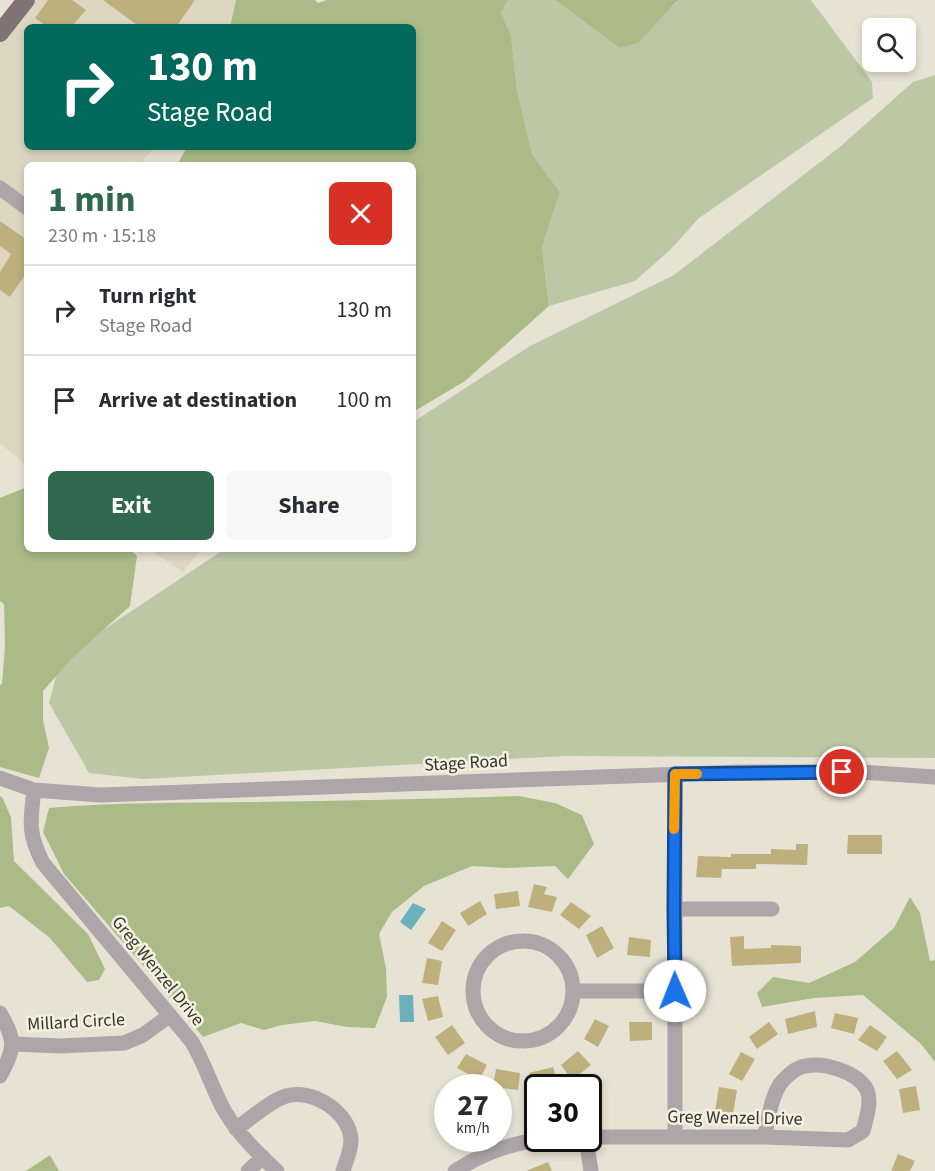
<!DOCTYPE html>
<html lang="en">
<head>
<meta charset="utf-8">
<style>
	body { margin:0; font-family:"Source Sans 3",sans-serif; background:#f7f7f7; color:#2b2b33; height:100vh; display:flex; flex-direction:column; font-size:22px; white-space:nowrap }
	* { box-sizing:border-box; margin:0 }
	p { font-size:20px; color:#7c7c81 }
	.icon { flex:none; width:33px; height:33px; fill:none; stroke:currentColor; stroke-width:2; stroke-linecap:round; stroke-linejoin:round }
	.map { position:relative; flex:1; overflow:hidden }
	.side { position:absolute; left:24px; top:162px; width:392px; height:390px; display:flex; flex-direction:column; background:#fff; border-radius:9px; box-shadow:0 3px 9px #0003 }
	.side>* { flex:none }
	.guide { position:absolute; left:24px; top:24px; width:392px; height:126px; border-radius:9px; box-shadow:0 3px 9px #0003; background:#00695c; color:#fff; overflow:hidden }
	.buttons { position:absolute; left:862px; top:18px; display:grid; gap:12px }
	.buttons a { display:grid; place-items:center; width:54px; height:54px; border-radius:9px; background:#fff; box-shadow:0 3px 9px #0003; font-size:30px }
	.speed { position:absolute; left:434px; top:1074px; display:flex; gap:12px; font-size:30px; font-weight:700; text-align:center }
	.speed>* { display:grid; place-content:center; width:78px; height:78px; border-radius:50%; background:#fff; box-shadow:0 3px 9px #0003; line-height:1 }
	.speed small { font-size:15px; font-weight:400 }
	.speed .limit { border:3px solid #111; border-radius:9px; background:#fff; color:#111 }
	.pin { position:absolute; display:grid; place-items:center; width:51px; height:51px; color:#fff; margin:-26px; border:3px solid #fff; border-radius:50%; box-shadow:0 2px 6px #0007 }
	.me { position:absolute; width:66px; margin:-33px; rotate:359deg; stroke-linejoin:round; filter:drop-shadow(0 0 4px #0008) }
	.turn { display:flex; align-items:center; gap:21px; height:126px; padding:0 24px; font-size:27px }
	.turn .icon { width:78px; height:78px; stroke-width:2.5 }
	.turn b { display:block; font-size:42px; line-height:51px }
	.round { display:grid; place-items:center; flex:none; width:63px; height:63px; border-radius:9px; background:#f7f7f7 }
	.head { display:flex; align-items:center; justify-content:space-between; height:102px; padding:0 24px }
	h1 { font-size:36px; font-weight:700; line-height:45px; color:#2f674f }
	.primary-button { display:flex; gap:12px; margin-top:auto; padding:12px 24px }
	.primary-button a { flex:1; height:69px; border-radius:9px; background:#2f674f; color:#fff; font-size:24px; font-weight:700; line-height:69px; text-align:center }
	.primary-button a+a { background:#f7f7f7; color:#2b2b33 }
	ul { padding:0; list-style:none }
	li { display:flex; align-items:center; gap:18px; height:90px; padding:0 24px; border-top:2px solid #e1e1e2 }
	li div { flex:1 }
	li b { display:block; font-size:22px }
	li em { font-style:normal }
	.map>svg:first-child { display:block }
	.built { fill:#ddd7c1 }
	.green { fill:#bcc7a5 }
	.forest { fill:#abbb88 }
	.water { fill:#6cafbd }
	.building { fill:#beb07d }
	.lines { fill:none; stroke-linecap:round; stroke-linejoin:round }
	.minor { stroke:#ada5a7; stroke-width:15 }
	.major { stroke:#807275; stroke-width:18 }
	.route-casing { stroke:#114b97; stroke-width:15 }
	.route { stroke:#1a73e8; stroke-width:10 }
	.slow { stroke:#f59e0b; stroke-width:10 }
	.labels { text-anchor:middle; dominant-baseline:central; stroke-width:5; stroke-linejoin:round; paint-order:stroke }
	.street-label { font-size:18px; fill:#34332d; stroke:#f4f1e1 }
</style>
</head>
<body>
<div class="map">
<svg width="935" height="1171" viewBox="0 0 935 1171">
	<rect width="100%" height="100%" fill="#e7e3d4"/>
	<path class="built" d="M27 0H267L246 27H27V147H154L140 165H27V465L0 444V35Z
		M149 549H201L183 572Z"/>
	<path class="green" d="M508 0H555L619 48 680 0H811L872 82 873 98 699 218 671 249 635 281 549 306 542 247 560 192 532 154 517 90 511 35 501 13Z
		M935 75V758L565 756 143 779 89 773 49 703 61 658 225 549H412L413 422 530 346 674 275 841 146 913 82Z"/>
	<path class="forest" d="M236 0H315L318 3 327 0H508L501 13 511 35 517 90 532 154 560 192 542 247 549 306 465 381 413 412 412 165H177L187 147H412V27H230Z
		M555 0H680L674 4 638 43 619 48Z
		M27 487V549H129L137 556 130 606 72 658 43 691V720L49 748 39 778 0 767V685L2 684 5 646 4 604 0 601V498Z
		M0 796 2 797 11 817 14 861 88 934 105 969 99 980 87 982 50 938 9 906 0 908Z
		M519 796 555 803 582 815 594 844 568 879 555 866 505 868 472 866 424 886 392 912 379 934 386 968 387 997 375 1028 347 1027 315 1021 282 1025 264 1030 241 1023 203 1037 148 971 64 874 43 832 49 808C116 802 183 803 250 802 340 801 430 799 519 796Z
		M910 897 920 913 930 961 935 960V1062L921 1044 863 995 814 998 762 1007 757 993 773 977 809 983 855 962 894 928Z
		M50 1155 59 1171H26Z"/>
	<path class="water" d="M413 903 426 909 411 930 400 922Z
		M399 995H413L414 1022H400Z"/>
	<path class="building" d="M48 0H72L86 10 71 27H47L35 18Z
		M103 0H195L176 27H140Z
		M0 221 27 240V272L10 297 0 290V272L11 254 0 246Z
		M848 835H882V854H847Z
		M796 844H808L807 865 756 864V869H722L721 878 696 877 698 856 731 857V854H771V849L796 850Z
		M534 884 547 887 544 894 557 897 552 912 528 907Z
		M518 891 520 906 496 909 494 894Z
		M480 901 487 914 468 926 460 913Z
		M571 902 591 916 579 929 560 915Z
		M442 921 456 930 442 951 428 943Z
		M602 926 614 948 597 958 586 935Z
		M744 936V949L771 948V945L801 946V963L732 966 730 937Z
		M629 937 651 940 650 957 627 955Z
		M427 958 442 961 438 985 422 983Z
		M438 996 443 1017 428 1021 422 999Z
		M815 1011 817 1027 788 1034 785 1019Z
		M835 1013 858 1018 854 1034 831 1028Z
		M595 1019 609 1026 598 1047 584 1039Z
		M629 1022H652V1040L630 1041Z
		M769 1022 778 1034 757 1049 749 1037Z
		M452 1025 465 1043 448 1055 435 1037Z
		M870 1025 887 1037 877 1051 858 1040Z
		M578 1051 591 1065 572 1080 561 1065Z
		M897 1051 912 1070 897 1079 883 1061Z
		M741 1052 755 1059 742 1081 729 1074Z
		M466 1054 487 1065 479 1080 457 1068Z
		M553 1067 558 1086 532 1088 529 1073Z
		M496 1069 520 1073 518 1090 493 1087Z
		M916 1086 920 1110 903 1113 899 1089Z
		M719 1087 737 1090 733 1114 715 1111Z
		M898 1154 915 1161 910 1171H891Z
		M548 1162 552 1171H526Z"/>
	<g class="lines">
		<path class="minor" d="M0 188 27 208
			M0 778 34 790 100 795 741 772H860L935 777
			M34 790C30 822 28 834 43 863L192 1042C205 1064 212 1088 224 1110 237 1133 258 1154 277 1171
			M674 909H772
			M473 991a50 50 0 1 1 100 0a50 50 0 1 1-100 0Z
			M574 991H675
			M0 1013C16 1041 15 1048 0 1076
			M13 1044 60 1046 124 1043 143 1035 169 1016
			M236 1129C250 1119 270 1101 286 1096 312 1088 350 1112 351 1140 351 1151 346 1161 343 1171
			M675 1136V774
			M588 1137H764L848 1140 863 1131C866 1119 872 1102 867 1090 858 1072 824 1062 806 1066 796 1067 786 1076 780 1084 770 1100 769 1119 764 1137
			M586 1138 591 1171
			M248 1171 263 1157
			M455 1171C484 1152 518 1141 553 1138"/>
		<path class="major" d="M0 33 26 0"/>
	</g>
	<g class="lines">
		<defs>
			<path id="route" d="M675 991 674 909 675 774 842 772"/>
		</defs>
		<use href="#route" class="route-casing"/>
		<use href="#route" class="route"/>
		<path class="slow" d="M674 829 675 774H697"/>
	</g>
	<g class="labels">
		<g class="street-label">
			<text transform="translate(466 763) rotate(-3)">Stage Road</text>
			<text transform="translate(158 971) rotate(51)">Greg Wenzel Drive</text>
			<text transform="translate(76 1022) rotate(-3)">Millard Circle</text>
			<text transform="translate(735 1118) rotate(1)">Greg Wenzel Drive</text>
		</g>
	</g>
</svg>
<div class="buttons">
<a><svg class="icon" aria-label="search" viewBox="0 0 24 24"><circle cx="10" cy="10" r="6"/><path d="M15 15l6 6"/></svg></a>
</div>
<div class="speed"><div>27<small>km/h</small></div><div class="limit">30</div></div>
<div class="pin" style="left:842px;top:772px;background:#d93025"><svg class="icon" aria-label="arrive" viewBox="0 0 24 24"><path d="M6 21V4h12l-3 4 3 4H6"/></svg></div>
<svg class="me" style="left:675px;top:991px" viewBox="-20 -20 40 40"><circle r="19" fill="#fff"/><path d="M0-13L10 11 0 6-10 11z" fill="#1a73e8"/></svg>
<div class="guide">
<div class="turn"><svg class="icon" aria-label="right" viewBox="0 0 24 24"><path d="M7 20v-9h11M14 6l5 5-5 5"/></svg><div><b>130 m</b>Stage Road</div></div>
</div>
<section class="side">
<div class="head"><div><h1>1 min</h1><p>230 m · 15:18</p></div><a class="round" style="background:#d93025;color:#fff"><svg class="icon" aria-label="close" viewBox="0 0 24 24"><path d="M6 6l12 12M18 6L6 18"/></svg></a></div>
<ul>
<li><svg class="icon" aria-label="right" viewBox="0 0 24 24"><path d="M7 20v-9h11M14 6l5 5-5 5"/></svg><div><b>Turn right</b><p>Stage Road</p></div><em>130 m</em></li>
<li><svg class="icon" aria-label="arrive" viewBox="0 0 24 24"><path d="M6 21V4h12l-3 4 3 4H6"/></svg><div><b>Arrive at destination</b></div><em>100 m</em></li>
</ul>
<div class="primary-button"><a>Exit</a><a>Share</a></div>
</section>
</div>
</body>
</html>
